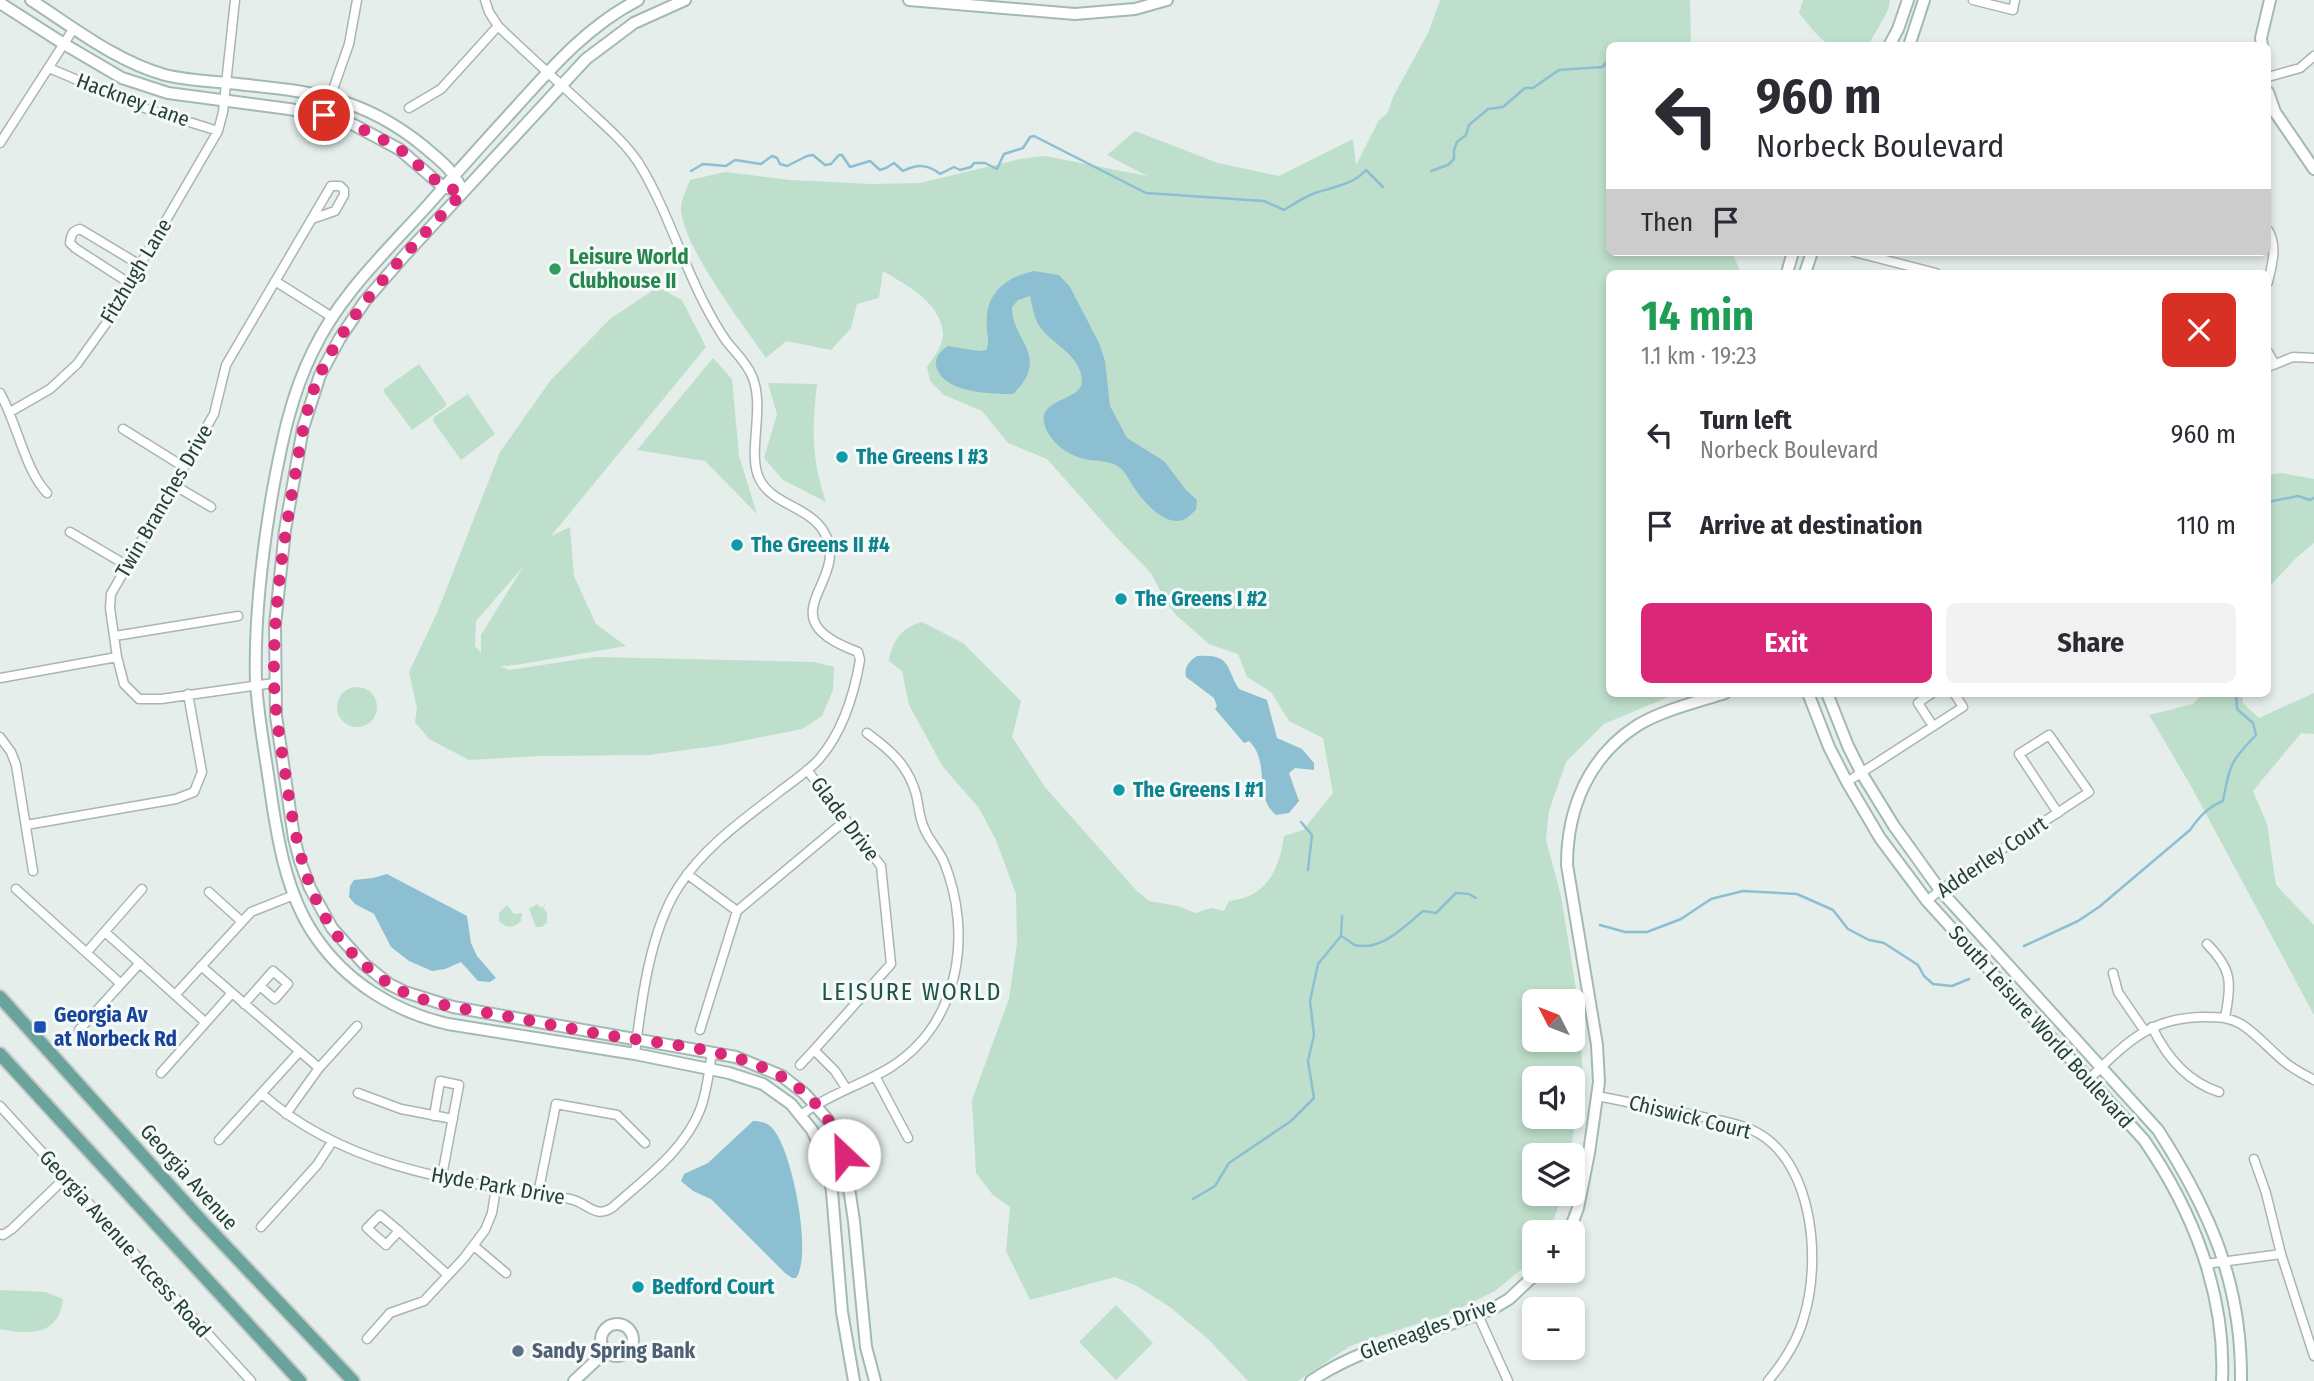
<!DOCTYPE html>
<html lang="en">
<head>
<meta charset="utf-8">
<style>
	body { margin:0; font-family:"Fira Sans Condensed",sans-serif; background:#f2f2f3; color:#2b2b33; height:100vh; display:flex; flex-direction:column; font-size:26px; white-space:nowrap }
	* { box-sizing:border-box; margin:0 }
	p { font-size:23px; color:#7c7c81 }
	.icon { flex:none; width:38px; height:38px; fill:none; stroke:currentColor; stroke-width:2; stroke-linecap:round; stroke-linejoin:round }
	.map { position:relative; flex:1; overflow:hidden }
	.panel { position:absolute; left:1606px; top:270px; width:665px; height:427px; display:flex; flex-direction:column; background:#fff; border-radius:10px; box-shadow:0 4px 10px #0003 }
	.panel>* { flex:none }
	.guide { position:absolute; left:1606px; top:42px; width:665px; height:214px; border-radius:10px; box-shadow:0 4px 10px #0003; background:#fff; color:#2b2b33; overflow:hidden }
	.needle { width:46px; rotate:312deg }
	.fabs { position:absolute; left:1522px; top:989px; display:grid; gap:14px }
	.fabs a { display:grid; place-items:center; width:63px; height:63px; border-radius:10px; background:#fff; box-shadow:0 4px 10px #0003; font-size:35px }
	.pin { position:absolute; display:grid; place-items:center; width:60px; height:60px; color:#fff; margin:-30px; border:4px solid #fff; border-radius:50%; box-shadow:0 2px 7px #0007 }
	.me { position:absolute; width:77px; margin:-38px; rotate:336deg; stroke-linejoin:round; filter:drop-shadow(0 0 5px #0008) }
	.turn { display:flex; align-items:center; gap:24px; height:147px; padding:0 35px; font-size:32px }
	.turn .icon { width:91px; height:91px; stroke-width:2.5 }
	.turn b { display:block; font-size:49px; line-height:60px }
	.then { display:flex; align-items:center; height:66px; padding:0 35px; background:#0003; gap:14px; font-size:26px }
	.round { display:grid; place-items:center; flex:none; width:74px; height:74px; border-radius:10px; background:#f2f2f3 }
	.overview { display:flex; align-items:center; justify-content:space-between; height:119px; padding:0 35px }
	h1 { font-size:42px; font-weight:700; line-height:52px; color:#1e9e55 }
	.action { display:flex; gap:14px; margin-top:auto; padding:14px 35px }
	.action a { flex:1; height:80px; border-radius:10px; background:#db2777; color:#fff; font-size:28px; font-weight:700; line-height:80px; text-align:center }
	.action a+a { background:#f2f2f3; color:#2b2b33 }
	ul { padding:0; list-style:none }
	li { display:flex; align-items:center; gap:21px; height:91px; padding:0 35px }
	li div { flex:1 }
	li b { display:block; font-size:26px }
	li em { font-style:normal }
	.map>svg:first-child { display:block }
	.green { fill:#bedfcb; fill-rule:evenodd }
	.water { fill:#8dbfd2 }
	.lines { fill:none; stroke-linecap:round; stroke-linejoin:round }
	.stream { stroke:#8dbfd2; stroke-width:2.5 }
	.street-casing { stroke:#a7b6b3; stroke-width:11 }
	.secondary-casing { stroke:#a3bab4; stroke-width:14 }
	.primary-casing { stroke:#c2cac8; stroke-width:16 }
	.street { stroke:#fff; stroke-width:8 }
	.secondary { stroke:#fff; stroke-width:10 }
	.primary { stroke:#69a39b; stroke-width:12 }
	.route { stroke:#db2777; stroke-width:12; stroke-dasharray:0 21.6 }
	.leisure-dot { fill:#2e9e5b; stroke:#f5faf8; stroke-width:2.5 }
	.culture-dot { fill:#0f9aa8; stroke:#f5faf8; stroke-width:2.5 }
	.transit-dot { fill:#1a4fb4; stroke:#f5faf8; stroke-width:2.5 }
	.service-dot { fill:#5c6f8a; stroke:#f5faf8; stroke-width:2.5 }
	.labels { text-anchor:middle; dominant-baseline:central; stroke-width:6; stroke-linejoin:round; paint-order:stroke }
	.street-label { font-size:21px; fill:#24403c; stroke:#f5faf8 }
	.leisure-label { font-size:21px; font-weight:bold; fill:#27864d; stroke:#f5faf8; text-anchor:start }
	.culture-label { font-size:21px; font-weight:bold; fill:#0d838f; stroke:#f5faf8; text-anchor:start }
	.transit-label { font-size:21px; font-weight:bold; fill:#164399; stroke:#f5faf8; text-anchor:start }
	.service-label { font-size:21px; font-weight:bold; fill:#4e5e75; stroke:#f5faf8; text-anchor:start }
	.quarter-label { font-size:24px; letter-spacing:2px; fill:#1f534c; stroke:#f5faf8 }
</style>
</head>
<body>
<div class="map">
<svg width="2314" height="1381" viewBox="0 0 2314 1381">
	<rect width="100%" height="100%" fill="#e5eeeb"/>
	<path class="green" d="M1440 0H1690L1691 45 1610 46V252H1732L1741 273H1610V693H1678L1604 724 1566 762 1549 811 1546 840 1561 896 1576 989 1583 1073 1570 1155H1535V1194H1563L1549 1232H1535L1534 1259 1495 1291 1450 1313 1350 1346 1298 1381H1248L1208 1339 1170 1307 1135 1285 1115 1277 1030 1300 1006 1251 1010 1207 993 1195 976 1173 972 1100 1009 999 1017 943 1016 894 996 840 979 808 943 767 909 705 902 671 889 661C892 641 902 627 922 622L963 643 1021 701 1012 737 1045 787 1136 890 1149 901 1178 906 1196 913 1211 908 1224 911 1229 901C1267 897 1279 870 1284 836L1303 830 1333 793 1323 738 1289 721 1271 692 1247 677 1238 654 1209 644 1176 615 1166 602 1151 573 1118 539 1047 459 1008 443 982 411 944 395 930 381 927 367C934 357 944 344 943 332 939 301 906 285 883 271L879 298 857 304 851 328 831 350 786 341 766 358C742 323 686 251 681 211 680 201 687 189 690 180L725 172 790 180 872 184 920 183 1020 159 1045 156 1147 176 1107 155 1135 131 1218 163 1279 176 1353 139 1356 165 1379 120 1387 114 1394 95 1428 33ZM1535 1001H1573V1040H1535ZM1535 1078H1573V1116H1535Z
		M1803 0H1890L1888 10 1868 46C1822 46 1828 48 1799 13Z
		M658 287 682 300 706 347 551 536 570 527 574 576 596 624 626 646 516 665 500 666 509 670 595 657 814 662 834 667 833 690 822 716 802 729 722 745 649 755 541 756 469 760 429 739 415 722 417 708 409 672 437 613 500 452 550 381 610 319ZM523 567 481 635V653L475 646 476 621Z
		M713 358 732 379 739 456 757 514 705 461 637 450Z
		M419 364 446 403V406L412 430 384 392V389Z
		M768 383 817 384C812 430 811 457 826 502L783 480 764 458 777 414Z
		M468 394 495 434 461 460 433 421 434 417Z
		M2281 473 2314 479V543L2295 559 2268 588V475Z
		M337 707a20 20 0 1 1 40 0a20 20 0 1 1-40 0Z
		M2203 693H2242L2243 703 2259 718 2314 693V734L2301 733 2253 791 2267 824 2276 885 2314 925V1015L2191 786 2149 715 2193 704Z
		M547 903 543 908 547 913V923L542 927H536L529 909 537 904 541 908Z
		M507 905 514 914 522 913 521 921C514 928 506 929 499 921V913Z
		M0 1290 45 1292 63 1299C59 1336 29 1335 0 1329Z
		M1116 1305 1153 1343 1116 1380 1079 1342Z"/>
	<path class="water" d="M1034 271 1059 275 1070 287 1099 343 1105 361 1110 406 1127 438 1164 461 1186 490 1197 500 1196 510C1192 513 1188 518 1183 520 1163 526 1142 500 1133 486 1128 478 1124 469 1116 465 1108 461 1098 461 1089 460 1072 457 1055 447 1047 431 1030 397 1082 403 1082 381 1081 355 1053 345 1040 327 1034 319 1032 305 1030 296L1018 300 1012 307C1011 340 1052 356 1013 394 991 394 946 393 937 369 933 359 940 351 948 346L979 351 986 350C990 341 987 337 987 328 984 295 1003 278 1034 271Z
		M1197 656C1232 654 1225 667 1239 689L1267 700 1277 738 1302 749 1314 763V770L1295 768 1289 773 1299 801 1289 813 1276 815C1253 796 1271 762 1249 741L1244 743 1215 709 1217 706 1214 698 1186 677C1184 667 1189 661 1197 656Z
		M387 874 467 916 471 943 477 956 496 978 490 982 478 981 461 962 445 969 432 971 409 961 391 947 374 914 355 904 349 897 350 886 354 880 373 878Z
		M753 1121C761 1121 768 1123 773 1129 792 1150 813 1255 796 1278H792L785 1273 711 1199 693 1191 681 1181 684 1174 708 1163Z"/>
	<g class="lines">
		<path class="stream" d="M691 171 703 164 726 166 735 160 761 164 772 156 777 158 780 164 787 166 807 156 813 155 825 165 831 164 839 155H842L850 167 870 161 880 170 886 168 894 163 903 171C917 164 928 164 940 174L954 167 960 170 971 167 974 163H985L997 169 1004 154 1023 148 1030 137 1034 136 1146 193 1264 201 1284 210C1294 204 1304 197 1315 193 1333 187 1353 185 1366 170L1383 187
			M1431 171 1448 165 1454 159V150L1457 142 1466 135 1469 125 1488 109 1503 107 1525 88H1533L1559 70 1602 67 1610 59
			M2268 502 2298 496 2310 500 2314 498
			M1301 822 1312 835 1308 870
			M1600 925 1625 932H1647L1681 919 1711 899 1743 891 1797 894 1833 910 1848 929 1869 940 1884 943 1918 965 1924 976 1933 984 1952 986 1969 979
			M1341 936 1342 916
			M2024 946 2078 921 2099 907 2190 830C2199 817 2208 807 2223 801 2230 764 2230 762 2256 735L2253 723 2237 709 2236 693
			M1193 1199 1215 1186 1229 1163 1291 1121 1314 1098 1308 1061 1314 1035 1310 1001 1318 964 1341 936C1345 938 1351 943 1355 945 1381 952 1406 925 1423 911L1436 913 1456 893 1469 894 1476 898"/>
		<defs>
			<path id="street" d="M485 0 489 12 498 26C526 53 555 79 583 105 602 123 623 140 638 162 665 205 680 256 703 301 710 315 718 329 727 342 736 353 746 362 752 376 766 408 746 454 760 480 773 505 810 507 824 532 853 582 762 617 858 652L860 660C854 695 843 731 820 758 809 771 793 781 779 792 743 820 705 846 679 886 650 930 641 1002 635 1054
				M1973 0 2013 10 2015 0
				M49 68 141 107 218 131
				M2268 77 2300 68 2314 56
				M409 108 441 89 498 26
				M324 115 349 44 357 0
				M0 143 74 28
				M2268 230C2278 247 2272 264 2268 282
				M1854 252 1936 273
				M275 281 332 317
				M129 283 75 248 70 243C71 235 72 231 80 229L140 265
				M2268 352 2274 363
				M2268 367 2293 357 2314 358
				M0 393C17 423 25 470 47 493
				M10 412 50 389 77 364 105 325 218 131 223 112 235 0
				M123 429 184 467
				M174 485 211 507
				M70 532 126 565
				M115 636 238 616
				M0 678 117 657
				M274 683 161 699H139L124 684 117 657 110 608 111 594 214 414 226 365 331 186H340L344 190V195L335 211 312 219
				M1932 693 1918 703 1933 726
				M0 737 11 752 16 765 33 871
				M807 770 881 866 891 964 814 1050 835 1071 846 1088
				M1847 782 1963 707 1954 693
				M26 825 176 799 194 792 202 772 188 694
				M687 874 737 911
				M16 889 121 984
				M209 892 241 921
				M1927 901 1940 890 2089 792 2049 735 2019 754 2058 813
				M105 932 205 1022
				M2207 944C2232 969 2232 983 2225 1017
				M87 952 142 889
				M201 966 319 1068
				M2113 973 2118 992 2144 1030
				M175 995 251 912 294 895
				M244 1004 273 971 288 984 275 999 260 986
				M2152 1027C2166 1056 2188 1082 2219 1092
				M79 1030 140 963
				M700 1030 737 911 846 820
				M800 1065 814 1050
				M161 1073 232 993
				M875 1076 908 1138
				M2089 1079C2126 1043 2150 1017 2204 1017 2218 1017 2228 1017 2241 1024 2257 1034 2271 1051 2286 1063 2295 1070 2305 1075 2314 1080
				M358 1093 401 1109 453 1119
				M262 1094C347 1170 462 1182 570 1199 587 1202 595 1220 613 1207 644 1179 684 1151 700 1110 707 1092 709 1071 712 1052
				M1598 1096C1631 1103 1664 1109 1697 1116 1717 1120 1740 1123 1758 1133 1814 1165 1821 1262 1804 1317 1798 1340 1783 1363 1768 1381
				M0 1106 251 1381
				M286 1114 319 1068 357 1026
				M801 1115C829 1094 862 1085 891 1067 960 1023 973 934 944 862 939 850 930 842 925 830 919 819 919 806 916 794 908 765 890 750 867 733
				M434 1116 440 1081 459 1085 442 1176
				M219 1140 299 1052
				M2254 1159 2266 1193 2281 1254 2314 1356
				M538 1194 556 1104 617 1115 645 1143
				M261 1227 317 1165 332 1142
				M399 1231 386 1245 367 1228 380 1215 398 1230 399 1231 448 1275
				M0 1234 3 1235 12 1229 65 1178
				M474 1246 506 1273
				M2206 1264 2281 1254
				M1478 1315 1508 1381
				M367 1339 390 1313 424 1301 464 1258 485 1230 492 1213 496 1188"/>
			<path id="secondary" d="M31 0C73 27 115 61 165 75 186 80 207 81 228 83 305 91 359 94 422 145 441 161 453 169 463 192
				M638 0C589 25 553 66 517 106 487 139 458 171 429 204 387 251 340 294 313 351 291 395 282 441 273 489 262 553 254 617 256 682 258 717 265 753 270 788 277 837 286 894 315 936 346 982 395 1012 448 1024L635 1054 729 1073 763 1084 791 1104 812 1130 828 1164 832 1192 842 1312 854 1381
				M685 0 634 23 586 59 405 255 365 301 340 338 320 375 303 428 285 530 275 625 276 716 294 838 300 861 310 888 332 928 364 964 389 984 405 992 453 1007 736 1057 782 1076 805 1094 828 1120 837 1136 844 1155 854 1221 866 1347 875 1381
				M909 0 1075 14 1135 9 1167 0
				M0 3 64 44 122 78 168 93 289 109 324 115 354 125 399 149 443 187 463 192
				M1889 46 1898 29 1908 0
				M1909 46 1924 0
				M2262 46 2261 38 2270 0
				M2268 92 2275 112 2314 169
				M1787 273 1793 252
				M1805 273 1812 252
				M1808 693 1829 747 1847 782 1880 838 1927 901 2144 1140C2193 1211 2226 1294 2222 1381
				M1827 693 1848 746 1862 774 1894 826 1940 890 2158 1130C2210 1211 2242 1283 2241 1381
				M1569 1232 1578 1208 1589 1153 1599 1082 1597 1045 1567 865C1567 808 1589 756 1638 725 1663 710 1697 702 1725 693
				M601 1340a16 16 0 1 1 32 0a16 16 0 1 1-32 0Z
				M574 1381 606 1351
				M1311 1381C1366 1343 1433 1334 1494 1308L1509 1299 1540 1270"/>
			<path id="primary" d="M0 997 199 1218 353 1381
				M0 1054 300 1381"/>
		</defs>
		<use href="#street" class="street-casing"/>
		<use href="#secondary" class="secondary-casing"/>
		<use href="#primary" class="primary-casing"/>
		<use href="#street" class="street"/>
		<use href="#secondary" class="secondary"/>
		<use href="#primary" class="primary"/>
	</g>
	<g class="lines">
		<path class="route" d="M324 115 354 125 380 138 400 149 443 187 463 192C412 248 354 303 321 372 304 408 300 449 293 487 282 552 273 615 274 681 275 716 282 751 287 785 300 868 314 933 388 983 418 1003 454 1007 488 1013 529 1020 570 1029 612 1036 700 1049 813 1053 844 1155"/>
	</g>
	<circle class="leisure-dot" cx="555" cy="269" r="7"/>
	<g class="culture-dot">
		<circle cx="842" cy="457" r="7"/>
		<circle cx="737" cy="545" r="7"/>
		<circle cx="1121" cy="599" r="7"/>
		<circle cx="1119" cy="790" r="7"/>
		<circle cx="638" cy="1287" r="7"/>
	</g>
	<rect class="transit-dot" x="33" y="1020" width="14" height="14" rx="3.5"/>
	<circle class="service-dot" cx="518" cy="1351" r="7"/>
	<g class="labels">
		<g class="street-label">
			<text transform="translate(133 100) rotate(20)">Hackney Lane</text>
			<text transform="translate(136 271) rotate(-59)">Fitzhugh Lane</text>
			<text transform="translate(164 501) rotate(-60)">Twin Branches Drive</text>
			<text transform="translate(845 819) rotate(53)">Glade Drive</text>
			<text transform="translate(1992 857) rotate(-34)">Adderley Court</text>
			<text transform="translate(2041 1027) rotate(48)">South Leisure World Boulevard</text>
			<text transform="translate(1690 1117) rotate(14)">Chiswick Court</text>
			<text transform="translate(189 1177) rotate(48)">Georgia Avenue</text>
			<text transform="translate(498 1186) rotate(10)">Hyde Park Drive</text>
			<text transform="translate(125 1244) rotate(48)">Georgia Avenue Access Road</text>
			<text transform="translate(1428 1329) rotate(-20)">Gleneagles Drive</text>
		</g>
		<g class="leisure-label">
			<text x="569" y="257">Leisure World<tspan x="569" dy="24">Clubhouse II</tspan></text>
		</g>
		<g class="culture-label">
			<text x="856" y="457">The Greens I #3</text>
			<text x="751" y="545">The Greens II #4</text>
			<text x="1135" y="599">The Greens I #2</text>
			<text x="1133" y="790">The Greens I #1</text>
			<text x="652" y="1287">Bedford Court</text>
		</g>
		<g class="transit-label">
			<text x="54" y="1015">Georgia Av<tspan x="54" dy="24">at Norbeck Rd</tspan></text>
		</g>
		<g class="service-label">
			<text x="532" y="1351">Sandy Spring Bank</text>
		</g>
		<g class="quarter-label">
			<text x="912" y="992">LEISURE WORLD</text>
		</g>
	</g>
</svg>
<div class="fabs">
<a><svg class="needle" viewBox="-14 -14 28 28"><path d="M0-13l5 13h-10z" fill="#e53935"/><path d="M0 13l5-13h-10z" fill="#7c7c81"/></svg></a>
<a><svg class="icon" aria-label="sound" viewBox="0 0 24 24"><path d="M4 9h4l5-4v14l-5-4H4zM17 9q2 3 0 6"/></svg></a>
<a><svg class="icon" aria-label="layers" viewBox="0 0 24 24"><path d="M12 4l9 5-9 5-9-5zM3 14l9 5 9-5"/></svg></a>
<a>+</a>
<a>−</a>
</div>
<div class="pin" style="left:324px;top:115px;background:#d93025"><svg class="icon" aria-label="arrive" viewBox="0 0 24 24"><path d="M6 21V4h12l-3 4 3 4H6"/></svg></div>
<svg class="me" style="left:844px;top:1155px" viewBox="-20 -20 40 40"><circle r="19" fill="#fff"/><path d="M0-13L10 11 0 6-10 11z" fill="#db2777"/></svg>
<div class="guide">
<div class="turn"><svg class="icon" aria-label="left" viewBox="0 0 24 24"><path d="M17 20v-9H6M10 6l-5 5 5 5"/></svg><div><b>960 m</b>Norbeck Boulevard</div></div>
<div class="then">Then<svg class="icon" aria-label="arrive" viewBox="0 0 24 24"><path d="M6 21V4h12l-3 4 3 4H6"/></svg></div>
</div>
<section class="panel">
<div class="overview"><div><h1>14 min</h1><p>1.1 km · 19:23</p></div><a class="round" style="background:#d93025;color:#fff"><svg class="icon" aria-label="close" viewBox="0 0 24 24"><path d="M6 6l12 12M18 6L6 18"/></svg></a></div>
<ul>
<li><svg class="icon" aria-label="left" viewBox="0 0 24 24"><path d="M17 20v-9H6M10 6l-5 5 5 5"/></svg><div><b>Turn left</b><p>Norbeck Boulevard</p></div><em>960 m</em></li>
<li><svg class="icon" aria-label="arrive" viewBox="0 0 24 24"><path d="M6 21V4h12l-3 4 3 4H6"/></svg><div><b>Arrive at destination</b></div><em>110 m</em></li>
</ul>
<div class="action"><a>Exit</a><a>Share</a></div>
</section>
</div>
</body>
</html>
